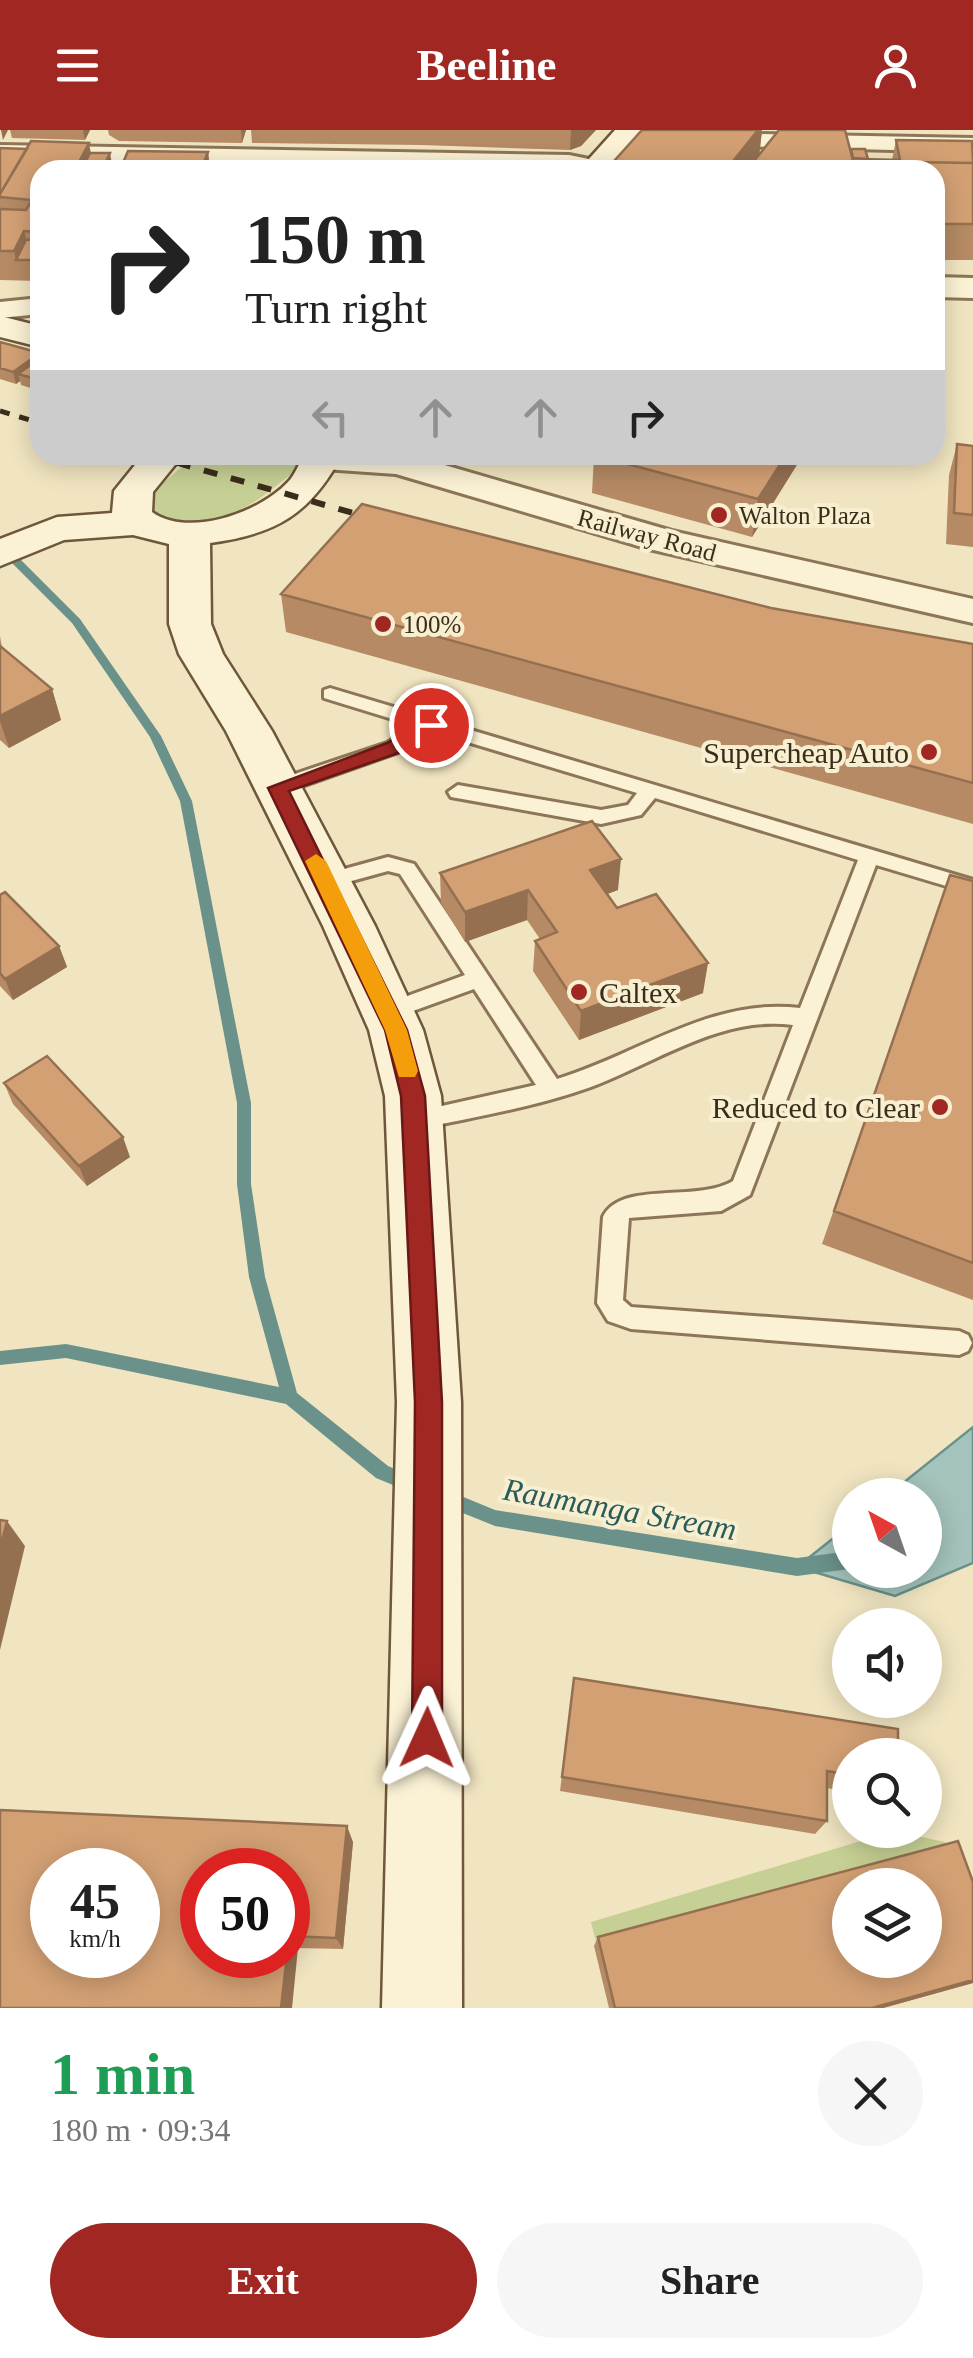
<!DOCTYPE html>
<html lang="en">
<head>
<meta charset="utf-8">
<style>
	body { margin:0; font-family:Georgia,serif; background:#f6f6f6; color:#222; height:100vh; display:flex; flex-direction:column; font-size:38px; white-space:nowrap }
	* { box-sizing:border-box; margin:0 }
	p { font-size:32px; color:#767676 }
	.icon { flex:none; width:55px; height:55px; fill:none; stroke:currentColor; stroke-width:2; stroke-linecap:round; stroke-linejoin:round }
	.map { position:relative; height:1878px; overflow:hidden }
	.panel { display:flex; flex-direction:column; background:#fff; flex:1 }
	.panel>* { flex:none }
	.top-card { position:absolute; left:30px; top:30px; width:915px; height:305px; border-radius:30px; box-shadow:0 5px 25px #0003; background:#fff; color:#222; overflow:hidden }
	.needle { width:65px; rotate:320deg }
	.controls { position:absolute; left:832px; top:1348px; display:grid; gap:20px }
	.controls a { display:grid; place-items:center; width:110px; height:110px; border-radius:50%; background:#fff; box-shadow:0 5px 25px #0003; font-size:50px }
	.speed { position:absolute; left:30px; top:1718px; display:flex; gap:20px; font-size:50px; font-weight:700; text-align:center }
	.speed>* { display:grid; place-content:center; width:130px; height:130px; border-radius:50%; background:#fff; box-shadow:0 5px 25px #0003; line-height:1 }
	.speed small { font-size:25px; font-weight:400 }
	.speed .limit { border:15px solid #d22; background:#fff; color:#111 }
	.pin { position:absolute; display:grid; place-items:center; width:85px; height:85px; color:#fff; margin:-42px; border:5px solid #fff; border-radius:50%; box-shadow:0 2px 10px #0007 }
	.me { position:absolute; width:110px; margin:-55px; rotate:1deg; stroke-linejoin:round; filter:drop-shadow(0 0 8px #0008) }
	.turn { display:flex; align-items:center; gap:35px; height:210px; padding:0 50px; font-size:45px }
	.turn .icon { width:130px; height:130px; stroke-width:2.5 }
	.turn b { display:block; font-size:70px; line-height:85px }
	.lanes { display:flex; align-items:center; height:95px; padding:0 50px; background:#0003; justify-content:center; gap:50px; direction:ltr }
	.lanes .off { opacity:.35 }
	.round { display:grid; place-items:center; flex:none; width:105px; height:105px; border-radius:52px; background:#f6f6f6 }
	.head { display:flex; align-items:center; justify-content:space-between; height:170px; padding:0 50px }
	h1 { font-size:60px; font-weight:700; line-height:75px; color:#1e9e55 }
	.primary-button { display:flex; gap:20px; margin-top:auto; padding:20px 50px }
	.primary-button a { flex:1; height:115px; border-radius:60px; background:#a02722; color:#fff; font-size:40px; font-weight:700; line-height:115px; text-align:center }
	.primary-button a+a { background:#f6f6f6; color:#222 }
	header { display:flex; justify-content:space-between; align-items:center; height:130px; padding:0 50px; background:#a02722; color:#fff; font-size:45px; font-weight:700 }
	.map>svg:first-child { display:block }
	.green { fill:#c6d094; fill-rule:evenodd }
	.water { fill:#a4c3bc; stroke:#6a928a; stroke-width:2.5 }
	.lines { fill:none; stroke-linecap:round; stroke-linejoin:round }
	.stream { fill:#6a928a; fill-rule:evenodd }
	.service-casing { stroke:#8d7657; stroke-width:6 }
	.minor-casing { stroke:#8d7657; stroke-width:6 }
	.tertiary-casing { stroke:#8d7657; stroke-width:6 }
	.secondary-casing { stroke:#6e573a; stroke-width:5 }
	.service { fill:#fbf2d5; fill-rule:evenodd }
	.minor { fill:#fbf2d5; fill-rule:evenodd }
	.tertiary { fill:#fbf2d5; fill-rule:evenodd }
	.secondary { fill:#fbf2d5; fill-rule:evenodd }
	.rail-far1 { stroke:#3b2d1c; stroke-width:5; stroke-dasharray:10 10; stroke-linecap:butt }
	.rail { stroke:#3b2d1c; stroke-width:6; stroke-dasharray:14 14; stroke-linecap:butt }
	.wall { fill:#b58a64 }
	.shaded-wall { fill:#947051 }
	.building { fill:#d3a074; stroke:#947051; stroke-width:2.5; fill-rule:evenodd }
	.route { fill:#a02722; stroke:#681916; stroke-width:2.5 }
	.slow { fill:#f59e0b }
	.poi-dot { fill:#a02722; stroke:#f8efd1; stroke-width:4 }
	.labels { text-anchor:middle; dominant-baseline:central; stroke-width:8; stroke-linejoin:round; paint-order:stroke }
	.far-poi-label { font-size:25px; fill:#3b2d1c; stroke:#f8efd1; text-anchor:start }
	.far-street-label { font-size:25px; fill:#3b2d1c; stroke:#f8efd1 }
	.poi-label { font-size:30px; fill:#3b2d1c; stroke:#f8efd1; text-anchor:end }
	.water-label { font-size:32px; font-style:italic; fill:#2a5c5b; stroke:#f8efd1 }
</style>
</head>
<body>
<header><svg class="icon" aria-label="menu" viewBox="0 0 24 24"><path d="M4 6h16M4 12h16M4 18h16"/></svg>Beeline<svg class="icon" aria-label="person" viewBox="0 0 24 24"><circle cx="12" cy="8" r="4"/><path d="M4 21q1-7 8-7t8 7"/></svg></header>
<div class="map">
<svg width="973" height="1878" viewBox="0 0 973 1878">
	<rect width="100%" height="100%" fill="#f1e5c1"/>
	<path class="green" d="M196 325H297L296 340C251 377 210 411 151 381L152 362Z
		M894 1701 945 1712 973 1781V1821L795 1878 609 1864 591 1792ZM850 1755H925V1830H850Z"/>
	<path class="water" d="M973 1297V1433L895 1466 797 1437 850 1395V1440H925V1365H888Z"/>
	<g class="lines">
		<path class="stream" d="M0 412 4 413 80 489 161 606 192 671 251 973V1054L265 1147 297 1263 388 1336 416 1348 418 1354 416 1360 410 1362 376 1348 286 1274 66 1228 0 1235V1221L66 1214 279 1257 249 1147 237 1054V973L180 671 150 607 72 493 0 421Z
			M444 1359 495 1380 797 1428 850 1421V1439L797 1446 495 1396 438 1373 436 1367 438 1361Z"/>
		<defs>
			<path id="service" d="M330 558 973 750V764L876 735 750 1065 721 1081 629 1088 623 1170 631 1177 959 1201 968 1205 972 1213 968 1221 959 1225 631 1199 608 1191 597 1173 603 1087C621 1050 697 1073 733 1051L793 895C720 885 654 934 588 958 532 978 472 987 414 1000L406 998 402 991 406 984 536 955 474 859 388 890 380 888 377 882 380 876 465 845 400 744 388 741 326 758 316 751 319 746 388 727 414 734 557 949C637 925 712 867 800 878L858 730 655 668 641 685 601 694 451 667 448 662 458 655 601 680 628 675 637 663 434 602 401 621 285 662H271L268 657 271 652 387 613 415 596 324 568V560Z"/>
			<path id="minor" d="M702 3 973 8V22L694 15V5Z
				M0 15 569 25 604 32 608 37 0 29Z
				M40 168V184L0 188V172Z"/>
			<path id="tertiary" d="M935 147 973 148V168L935 167Z
				M308 325H410L672 401 973 469V493L649 419 396 344 310 338 305 330Z"/>
			<path id="secondary" d="M615 0H646L610 40H579Z
				M0 186 40 196V217L0 207Z
				M143 325H183L153 362 152 382C188 408 259 383 288 352 295 345 299 333 304 325H342C310 384 277 404 210 413L211 494 223 524 272 601 375 796 423 900 441 966 461 1272 462 1878H382L397 1272 385 966 369 900 323 796 226 601 179 524 169 494V414L133 405 64 410 0 436V409L57 387 112 383 114 361Z"/>
		</defs>
		<use href="#service" class="service-casing"/>
		<use href="#minor" class="minor-casing"/>
		<use href="#tertiary" class="tertiary-casing"/>
		<use href="#secondary" class="secondary-casing"/>
		<use href="#service" class="service"/>
		<use href="#minor" class="minor"/>
		<use href="#tertiary" class="tertiary"/>
		<use href="#secondary" class="secondary"/>
		<path class="rail-far1" d="M0 281 40 293"/>
		<path class="rail" d="M150 325 381 391"/>
	</g>
	<path class="wall" d="M10 0H90L85 10 12 8Z
		M108 0H246L242 13 119 11 109 5Z
		M251 0H596L581 16 570 20 422 15 252 13Z
		M642 0H762L759 25 851 21 867 29 892 30 896 10 973 13V130H935V40L855 39V40H606Z
		M0 18 91 23 112 33H123L208 22 210 40H40V151L0 150Z
		M0 212 40 223V261L21 255 20 251 16 254 0 249Z
		M957 314 973 316V417L946 414 949 345Z
		M594 325H803L752 407 592 363Z
		M281 464 771 478 973 514V694L286 502Z
		M0 506 2 518 52 559 61 590 9 618 0 610Z
		M440 743 618 760 607 764 617 778 703 863 579 910 533 841 535 811 540 809 527 790 465 812 441 773Z
		M950 745 973 751V1170L822 1114Z
		M0 765 59 816 67 837 13 870 0 856Z
		M4 953 130 1027 87 1056 13 974Z
		M574 1548 850 1625V1662L827 1658V1691L815 1704 560 1661Z
		M353 1712 343 1819 298 1818 0 1878Z
		M973 1752V1853L883 1878H609L594 1816 598 1807Z"/>
	<path class="shaded-wall" d="M1 0H8L3 10Z
		M83 0H90L85 10Z
		M241 0H246L242 13Z
		M571 0H596L581 16 570 20Z
		M758 0H762L759 28 750 36 749 40H726Z
		M89 13 94 40H75Z
		M208 22 210 40H201Z
		M110 23 113 40H102Z
		M24 101 31 130H16L14 121Z
		M40 223V236L18 244 20 251 16 254 13 242Z
		M786 325H803L752 407 758 369Z
		M52 559 61 590 9 618 0 591V586Z
		M621 729 618 760 588 771 590 740Z
		M528 760 527 790 465 812V782Z
		M59 816 67 837 13 870 5 849Z
		M708 833 703 863 579 910 581 881Z
		M123 1007 130 1027 87 1056 79 1036Z
		M7 1391 25 1416 0 1520V1418Z
		M347 1696 353 1712 343 1819 336 1808Z
		M289 1806 298 1818 292 1878H281Z
		M973 1850V1853L883 1878H872Z"/>
	<path class="building" d="M642 0H758L726 40H606Z
		M779 0H845L855 38 750 36Z
		M896 10 972 11 973 33 908 32 906 40H866L863 29 900 30Z
		M31 11 89 13 75 40H40V97L38 102 24 101 14 121H0V79L26 80 32 70 0 67V64Z
		M0 18 27 19 0 64Z
		M851 19H865L868 29 853 28Z
		M128 21 208 22 201 40H120Z
		M90 23H110L102 40H81Z
		M908 32 973 33V94H935V40H910Z
		M112 33H123L120 40H108Z
		M40 109V130H16L26 110Z
		M0 212 40 223 13 242 0 238Z
		M40 228V250L18 244Z
		M957 314 973 316V385L954 383Z
		M594 325H786L758 369Z
		M362 374 771 478 973 514V653L281 464Z
		M0 516 52 559 0 586Z
		M592 691 621 729 590 740 617 778 656 764 708 833 581 881 535 811 557 802 528 760 465 782 440 743Z
		M950 745 973 751V1133L834 1081Z
		M5 762 59 816 5 849 0 843V765Z
		M47 926 123 1007 79 1036 4 953Z
		M0 1390 7 1391 0 1418Z
		M574 1548 898 1599V1625H850V1645L827 1641V1691L562 1647Z
		M0 1680 347 1696 336 1808 289 1806 288 1824V1740H202V1825H287L281 1878H0ZM52 1740H138V1825H52Z
		M958 1711 973 1752V1850L872 1878H615L598 1807ZM850 1755H925V1830H850Z"/>
	<path class="route" d="M431 589 441 595 438 599 401 622 289 661 407 900 425 966 442 1272V1608L438 1618 427 1623 416 1618 412 1608 415 1272 401 966 385 900 268 658 387 613Z"/>
	<path class="slow" d="M316 724 326 731 407 900 418 941 415 947H399L385 900 305 731Z"/>
	<g class="poi-dot">
		<circle cx="719" cy="385" r="10"/>
		<circle cx="383" cy="494" r="10"/>
		<circle cx="929" cy="622" r="10"/>
		<circle cx="579" cy="862" r="10"/>
		<circle cx="940" cy="977" r="10"/>
	</g>
	<g class="labels">
		<g class="far-poi-label">
			<text x="739" y="385">Walton Plaza</text>
			<text x="403" y="494">100%</text>
		</g>
		<g class="far-street-label">
			<text transform="translate(647 405) rotate(15)">Railway Road</text>
		</g>
		<g class="poi-label">
			<text x="909" y="622">Supercheap Auto</text>
			<text x="599" y="862" text-anchor="start">Caltex</text>
			<text x="920" y="977">Reduced to Clear</text>
		</g>
		<g class="water-label">
			<text transform="translate(620 1379) rotate(10)">Raumanga Stream</text>
		</g>
	</g>
</svg>
<div class="controls">
<a><svg class="needle" viewBox="-14 -14 28 28"><path d="M0-13l5 13h-10z" fill="#e53935"/><path d="M0 13l5-13h-10z" fill="#767676"/></svg></a>
<a><svg class="icon" aria-label="sound" viewBox="0 0 24 24"><path d="M4 9h4l5-4v14l-5-4H4zM17 9q2 3 0 6"/></svg></a>
<a><svg class="icon" aria-label="search" viewBox="0 0 24 24"><circle cx="10" cy="10" r="6"/><path d="M15 15l6 6"/></svg></a>
<a><svg class="icon" aria-label="layers" viewBox="0 0 24 24"><path d="M12 4l9 5-9 5-9-5zM3 14l9 5 9-5"/></svg></a>
</div>
<div class="speed"><div>45<small>km/h</small></div><div class="limit">50</div></div>
<div class="pin" style="left:431px;top:595px;background:#d93025"><svg class="icon" aria-label="arrive" viewBox="0 0 24 24"><path d="M6 21V4h12l-3 4 3 4H6"/></svg></div>
<svg class="me" style="left:427px;top:1608px" viewBox="-20 -20 40 40"><path d="M0-17L14 15 0 8-14 15z" fill="#a02722" stroke="#fff" stroke-width="4"/></svg>
<div class="top-card">
<div class="turn"><svg class="icon" aria-label="right" viewBox="0 0 24 24"><path d="M7 20v-9h11M14 6l5 5-5 5"/></svg><div><b>150 m</b>Turn right</div></div>
<div class="lanes"><svg class="icon off" aria-label="left" viewBox="0 0 24 24"><path d="M17 20v-9H6M10 6l-5 5 5 5"/></svg><svg class="icon off" aria-label="ahead" viewBox="0 0 24 24"><path d="M12 20V5M6 11l6-6 6 6"/></svg><svg class="icon off" aria-label="ahead" viewBox="0 0 24 24"><path d="M12 20V5M6 11l6-6 6 6"/></svg><svg class="icon" aria-label="right" viewBox="0 0 24 24"><path d="M7 20v-9h11M14 6l5 5-5 5"/></svg></div>
</div>
</div>
<section class="panel">
<div class="head"><div><h1>1 min</h1><p>180 m · 09:34</p></div><a class="round"><svg class="icon" aria-label="close" viewBox="0 0 24 24"><path d="M6 6l12 12M18 6L6 18"/></svg></a></div>
<div class="primary-button"><a>Exit</a><a>Share</a></div>
</section>
</body>
</html>
